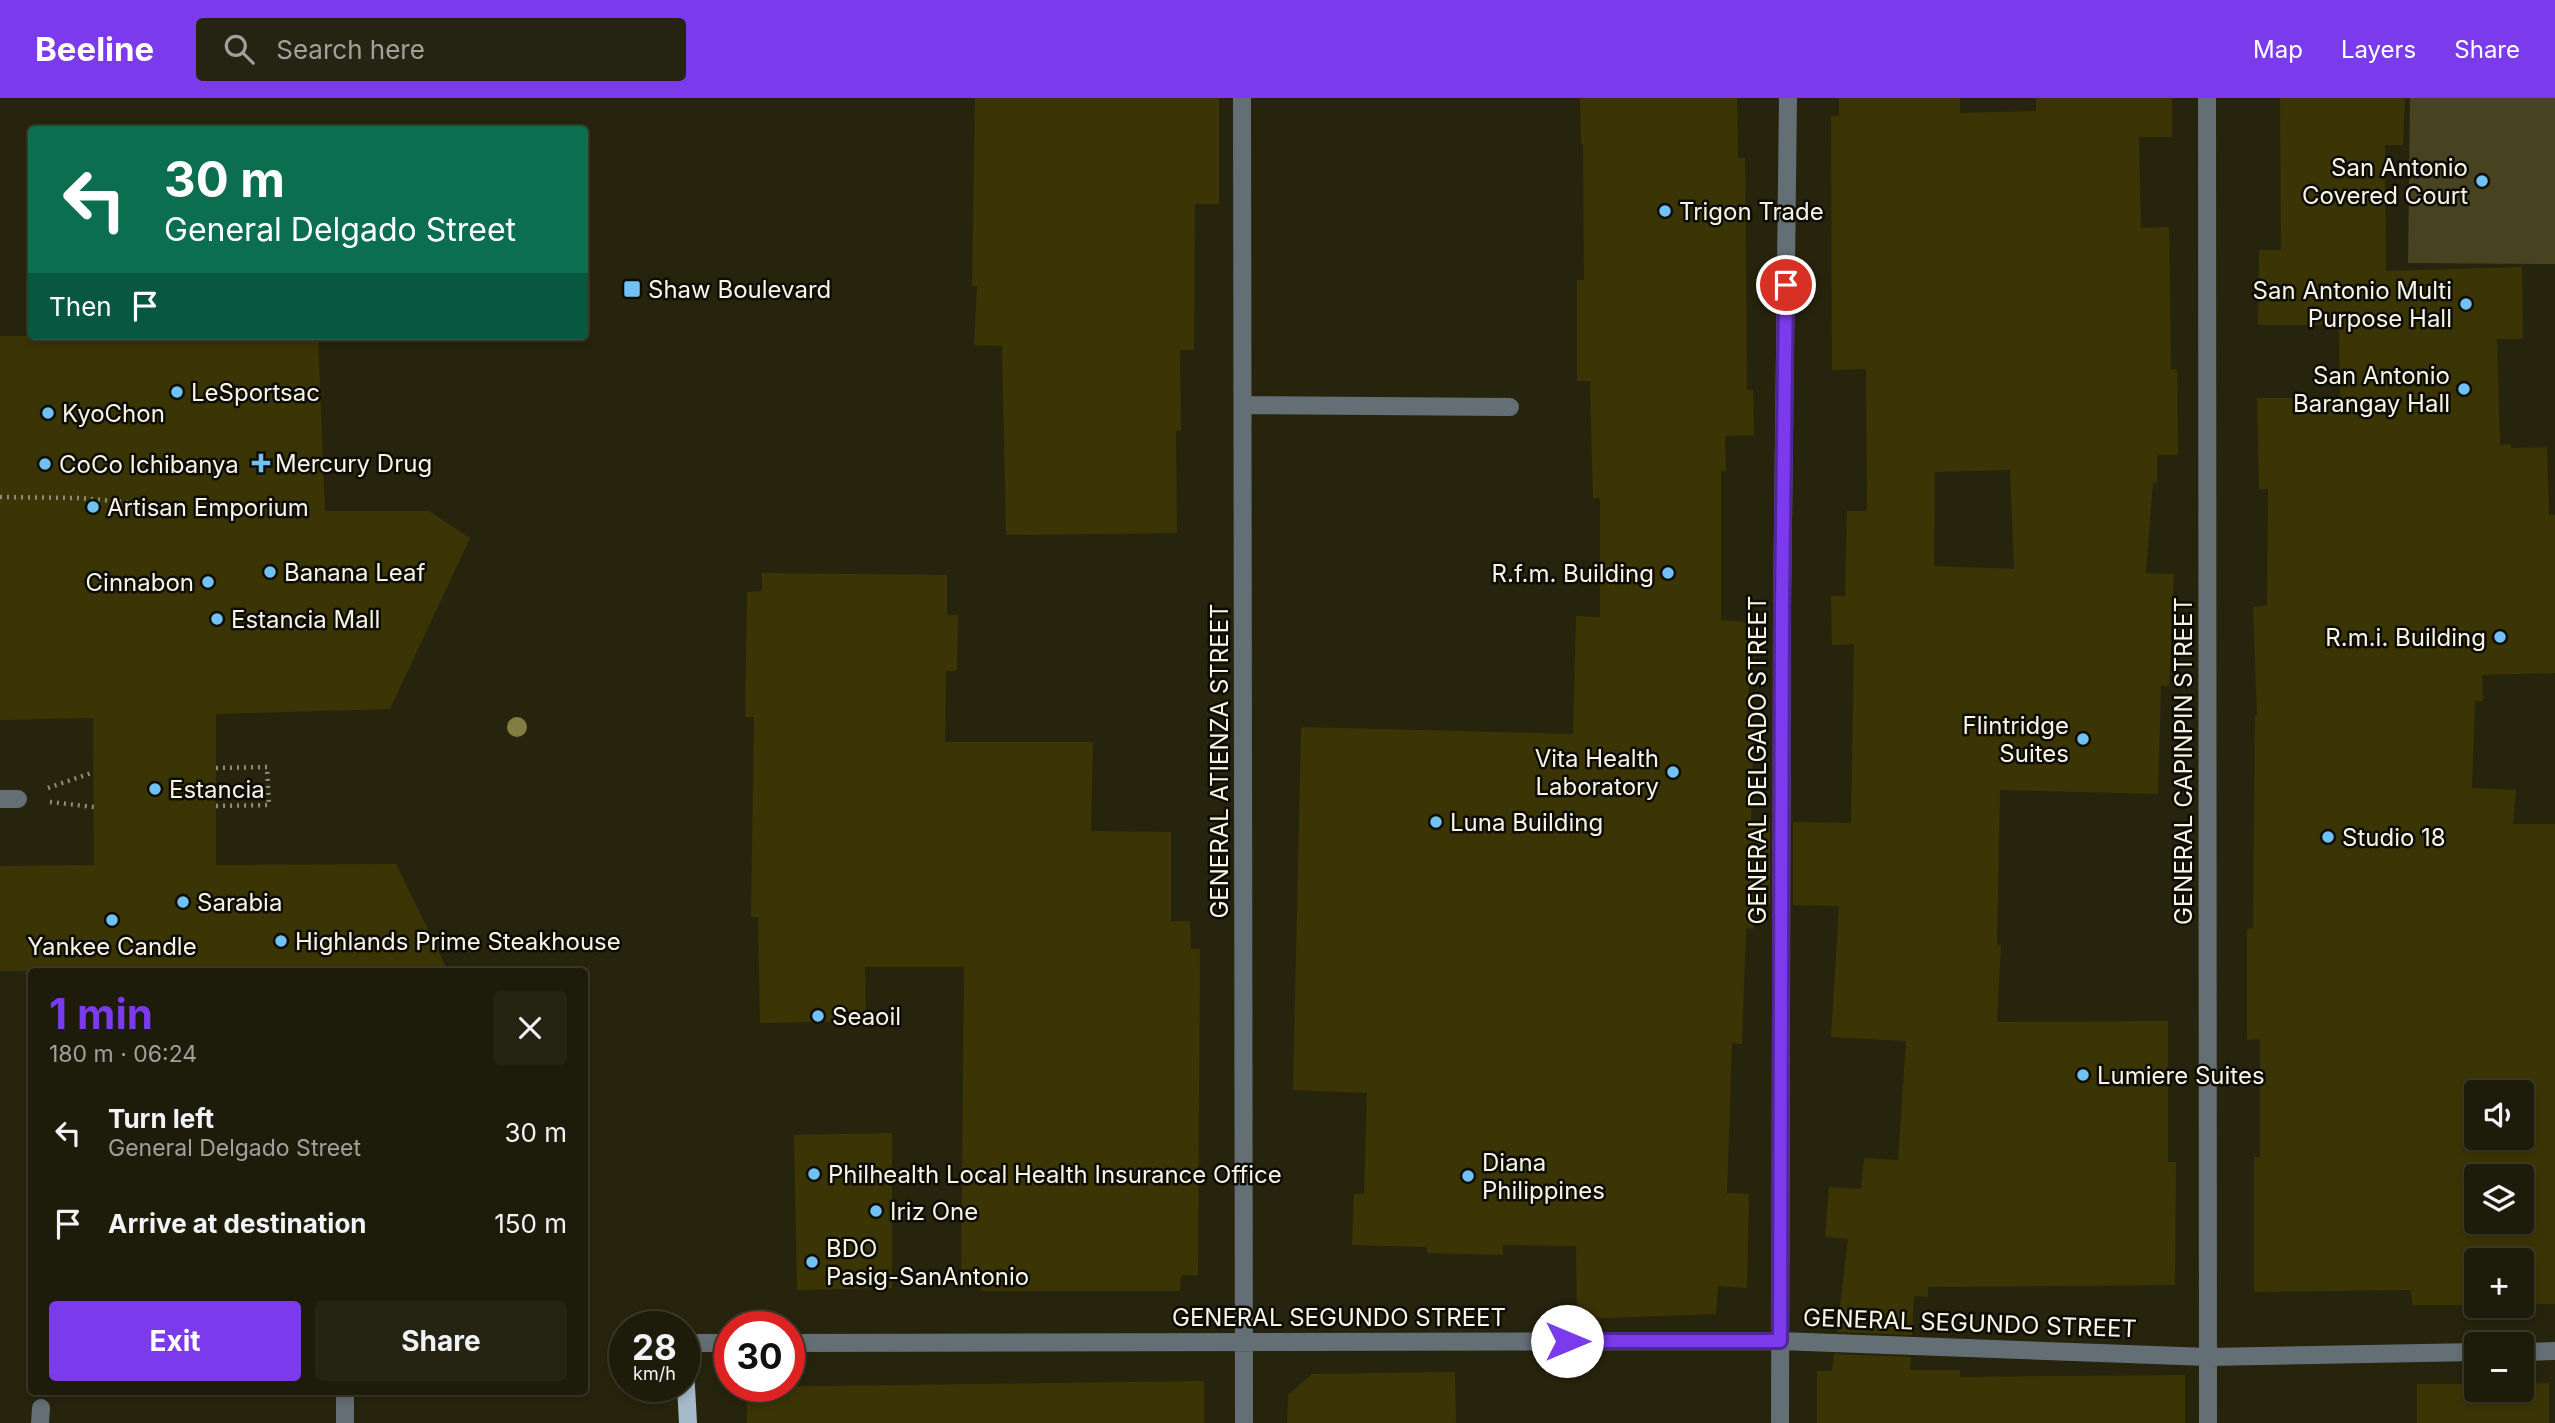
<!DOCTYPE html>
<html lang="en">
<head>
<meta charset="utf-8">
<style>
	body { margin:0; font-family:Inter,sans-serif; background:#252413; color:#f1f3f6; height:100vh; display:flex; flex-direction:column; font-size:26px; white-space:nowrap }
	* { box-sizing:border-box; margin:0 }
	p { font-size:23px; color:#a0a19c }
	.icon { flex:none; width:38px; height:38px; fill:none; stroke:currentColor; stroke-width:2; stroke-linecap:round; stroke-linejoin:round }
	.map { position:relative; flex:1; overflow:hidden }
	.drawer { position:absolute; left:28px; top:870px; width:560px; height:427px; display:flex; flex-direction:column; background:#1d1b0a; border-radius:7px; box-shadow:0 4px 10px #0003,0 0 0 2px #3b392b }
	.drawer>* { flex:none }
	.banner { position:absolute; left:28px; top:28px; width:560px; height:214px; border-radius:7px; box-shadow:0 4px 10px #0003,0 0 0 2px #3b392b; background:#0b6e4f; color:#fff; overflow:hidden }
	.buttons { position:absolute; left:2464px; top:982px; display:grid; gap:14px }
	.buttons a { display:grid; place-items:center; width:70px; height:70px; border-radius:7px; background:#1d1b0a; box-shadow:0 4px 10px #0003,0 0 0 2px #3b392b; font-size:35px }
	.speed { position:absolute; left:609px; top:1213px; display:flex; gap:14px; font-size:35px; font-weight:700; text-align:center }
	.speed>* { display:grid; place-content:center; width:91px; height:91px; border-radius:50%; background:#1d1b0a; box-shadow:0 4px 10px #0003,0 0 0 2px #3b392b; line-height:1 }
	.speed small { font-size:18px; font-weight:400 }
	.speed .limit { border:10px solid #d22; background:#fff; color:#111 }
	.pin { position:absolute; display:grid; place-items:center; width:60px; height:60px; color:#fff; margin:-30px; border:4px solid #fff; border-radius:50%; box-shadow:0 2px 7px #0007 }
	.me { position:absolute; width:77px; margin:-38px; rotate:90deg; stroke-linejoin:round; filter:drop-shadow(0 0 5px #0008) }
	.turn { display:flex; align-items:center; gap:24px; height:147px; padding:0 21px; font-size:32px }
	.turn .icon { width:91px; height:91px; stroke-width:2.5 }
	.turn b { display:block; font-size:49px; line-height:60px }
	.then { display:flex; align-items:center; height:66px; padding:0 21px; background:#0003; gap:14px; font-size:26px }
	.round { display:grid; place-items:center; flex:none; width:74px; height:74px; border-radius:7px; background:#252413 }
	.overview { display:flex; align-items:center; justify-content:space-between; height:119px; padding:0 21px }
	h1 { font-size:42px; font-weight:700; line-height:52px; color:#7c3aed }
	.cta { display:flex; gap:14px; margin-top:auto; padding:14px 21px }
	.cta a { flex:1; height:80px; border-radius:7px; background:#7c3aed; color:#fff; font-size:28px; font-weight:700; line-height:80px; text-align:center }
	.cta a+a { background:#252413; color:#f1f3f6 }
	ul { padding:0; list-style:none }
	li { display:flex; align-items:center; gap:21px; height:91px; padding:0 21px }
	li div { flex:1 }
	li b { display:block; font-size:26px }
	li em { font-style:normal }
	header { display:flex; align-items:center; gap:42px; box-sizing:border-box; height:98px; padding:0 35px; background:#7c3aed; color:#fff }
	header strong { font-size:33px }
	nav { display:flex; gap:38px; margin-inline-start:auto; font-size:24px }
	.search { width:490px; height:63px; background:#252413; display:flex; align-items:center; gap:18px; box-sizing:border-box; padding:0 24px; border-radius:7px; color:#a0a19c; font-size:26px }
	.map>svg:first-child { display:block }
	.green { fill:#474220 }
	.building { fill:#3b3505; fill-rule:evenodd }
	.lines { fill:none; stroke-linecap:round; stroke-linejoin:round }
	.path { stroke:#8f8d7a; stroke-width:4.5; stroke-dasharray:2 5; stroke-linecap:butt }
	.minor { stroke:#646e75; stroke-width:18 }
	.major { stroke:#a5bbc9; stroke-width:18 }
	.tree { fill:#847d42 }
	.route-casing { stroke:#51269a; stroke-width:18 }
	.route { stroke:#7c3aed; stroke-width:12 }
	.poi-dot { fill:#70c1f4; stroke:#0e0d05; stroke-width:2.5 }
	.labels { text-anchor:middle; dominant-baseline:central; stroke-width:5; stroke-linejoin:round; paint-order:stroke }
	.poi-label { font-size:24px; fill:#f6f5e6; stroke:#0e0d05; text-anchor:start }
	.street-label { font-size:24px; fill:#f6f5e6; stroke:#0e0d05 }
</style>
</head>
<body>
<header>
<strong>Beeline</strong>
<div class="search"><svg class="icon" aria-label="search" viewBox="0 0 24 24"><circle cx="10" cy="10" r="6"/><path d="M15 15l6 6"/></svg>Search here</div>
<nav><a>Map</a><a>Layers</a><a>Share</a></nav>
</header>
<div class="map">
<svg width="2555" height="1325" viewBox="0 0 2555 1325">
	<rect width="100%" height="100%" fill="#27240d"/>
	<path class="green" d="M2410 0H2555V166L2408 165Z"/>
	<path class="building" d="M975 0H1219V106H1195L1194 252H1180L1181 332 1176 333 1177 435 1006 437 1002 248 974 247 977 188H972Z
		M1580 0H1737L1738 60H1745L1747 292H1753L1754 337 1725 338 1726 373H1721V522L1754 525 1746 628H1754L1751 723 1770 724V807H1754L1753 831 1746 830 1742 946 1732 945 1727 1095 1749 1096 1747 1190 1718 1188 1716 1216 1577 1221 1576 1148 1503 1147V1157L1427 1155V1149L1352 1147 1354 1096H1364L1367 995 1293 992 1301 629 1573 636 1576 518 1600 519V400H1593L1590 283H1577V182H1584L1583 46H1581Z
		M1839 0H1960V15L2036 13V0H2172V39H2139L2141 130 2169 129 2171 271H2177L2178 357H2157V385L2153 384 2146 475 2174 476 2169 588H2161L2158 696 2000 692 1997 847H2001L1997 924 2168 923V1064H2176L2175 1187 1928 1189V1199L1914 1198 1912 1237 1837 1234 1848 1141 1825 1139 1829 1089 1861 1091 1864 1060 1898 1062 1906 943 1831 939 1839 808 1793 807V724L1851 725 1854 546 1832 547 1831 498H1845L1847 413H1867L1866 271 1832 272 1831 18H1839ZM2010 372 2014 471 1934 468 1935 374Z
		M2280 0H2405L2403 47H2385L2386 173 2522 169 2523 241H2497L2500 347 2511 346V350L2547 349 2549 417H2555V575L2482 577 2483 603H2475L2472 690 2516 692 2513 726H2555V1206H2522V1162H2476V1207H2412L2411 1192 2254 1194V1059H2260V941L2247 942V831L2253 830 2255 617H2257L2253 509 2267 508 2268 391H2259L2257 300H2340L2339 227H2258L2259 152H2281ZM2476 994H2522V1040H2476ZM2476 1078H2522V1124H2476Z
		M0 238H318L325 413H429L470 440 390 611 216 616V767L396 766 448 873H0V768L94 767 93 620 0 622Z
		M762 475 947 477V517H958L957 573H946L945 644H1093L1091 733 1171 734V823H1190L1191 851H1200L1198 1177H1181L1180 1193H981V1189H961L964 869H865L866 923 760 925 758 819H751L754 619H745L747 494 762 493Z
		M892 1035V1190L797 1192 794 1037Z
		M1834 1256 1911 1259 1910 1272H1960V1279L2185 1277V1325H1817V1273H1832Z
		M1455 1274 1456 1325H1287L1288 1297 1312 1276Z
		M1204 1283V1325H747V1289Z
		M2549 1285V1325H2417V1286H2476V1292H2522V1286Z"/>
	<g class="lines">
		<path class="path" d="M0 399 79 400 147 406
			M216 670 267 669 269 707 216 708
			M48 690 94 674
			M50 704 94 709"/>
		<path class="minor" d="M1242 0 1244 1325
			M2207 0 2208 1325
			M1243 307 1510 309
			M0 701H18
			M684 1245H730
			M789 1245 1780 1243 2208 1259 2476 1254
			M2522 1254 2555 1253
			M345 1293V1325
			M40 1325 41 1310
			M1780 1325 1782 508 1788 0"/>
		<path class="major" d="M684 1252 688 1325"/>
	</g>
	<circle class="tree" cx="517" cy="629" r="10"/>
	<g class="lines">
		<defs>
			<path id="route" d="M1567 1243H1780L1782 508 1786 187"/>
		</defs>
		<use href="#route" class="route-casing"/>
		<use href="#route" class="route"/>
	</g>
	<g class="poi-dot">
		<circle cx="2482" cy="83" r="7"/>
		<circle cx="1665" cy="113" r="7"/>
		<rect x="623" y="182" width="18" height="18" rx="3.5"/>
		<circle cx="2466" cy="206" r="7"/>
		<circle cx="2464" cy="291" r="7"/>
		<circle cx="177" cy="294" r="7"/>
		<circle cx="48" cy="315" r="7"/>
		<path d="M257.5 354.5h7v7h7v7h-7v7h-7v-7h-7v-7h7z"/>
		<circle cx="45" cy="366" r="7"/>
		<circle cx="93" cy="409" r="7"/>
		<circle cx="270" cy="474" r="7"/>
		<circle cx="1668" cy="475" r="7"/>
		<circle cx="208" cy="484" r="7"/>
		<circle cx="217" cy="521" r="7"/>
		<circle cx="2500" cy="539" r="7"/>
		<circle cx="2083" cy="641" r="7"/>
		<circle cx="1673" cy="674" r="7"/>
		<circle cx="155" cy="691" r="7"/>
		<circle cx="1436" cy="724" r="7"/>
		<circle cx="2328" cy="739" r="7"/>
		<circle cx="183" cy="804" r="7"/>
		<circle cx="112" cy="822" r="7"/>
		<circle cx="281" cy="843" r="7"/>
		<circle cx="818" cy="918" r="7"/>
		<circle cx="2083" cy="977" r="7"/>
		<circle cx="814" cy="1076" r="7"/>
		<circle cx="1468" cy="1078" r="7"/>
		<circle cx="876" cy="1113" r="7"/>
		<circle cx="812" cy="1164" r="7"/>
	</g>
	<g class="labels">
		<g class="poi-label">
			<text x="2468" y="69" text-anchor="end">San Antonio<tspan x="2468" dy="28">Covered Court</tspan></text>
			<text x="1679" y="113">Trigon Trade</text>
			<text x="648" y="191">Shaw Boulevard</text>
			<text x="2452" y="192" text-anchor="end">San Antonio Multi<tspan x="2452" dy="28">Purpose Hall</tspan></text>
			<text x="2450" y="277" text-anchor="end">San Antonio<tspan x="2450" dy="28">Barangay Hall</tspan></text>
			<text x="191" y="294">LeSportsac</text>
			<text x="62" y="315">KyoChon</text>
			<text x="275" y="365">Mercury Drug</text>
			<text x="59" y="366">CoCo Ichibanya</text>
			<text x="107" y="409">Artisan Emporium</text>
			<text x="284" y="474">Banana Leaf</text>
			<text x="1654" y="475" text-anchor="end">R.f.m. Building</text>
			<text x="194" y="484" text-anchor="end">Cinnabon</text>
			<text x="231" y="521">Estancia Mall</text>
			<text x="2486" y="539" text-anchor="end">R.m.i. Building</text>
			<text x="2069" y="627" text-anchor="end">Flintridge<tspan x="2069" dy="28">Suites</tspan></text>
			<text x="1659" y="660" text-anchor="end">Vita Health<tspan x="1659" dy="28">Laboratory</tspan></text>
			<text x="169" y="691">Estancia</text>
			<text x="1450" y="724">Luna Building</text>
			<text x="2342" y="739">Studio 18</text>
			<text x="197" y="804">Sarabia</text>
			<text x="295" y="843">Highlands Prime Steakhouse</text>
			<text x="112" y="848" text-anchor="middle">Yankee Candle</text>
			<text x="832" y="918">Seaoil</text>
			<text x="2097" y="977">Lumiere Suites</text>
			<text x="1482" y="1064">Diana<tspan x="1482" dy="28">Philippines</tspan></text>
			<text x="828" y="1076">Philhealth Local Health Insurance Office</text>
			<text x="890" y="1113">Iriz One</text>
			<text x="826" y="1150">BDO<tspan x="826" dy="28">Pasig-SanAntonio</tspan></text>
		</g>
		<g class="street-label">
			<text transform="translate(1757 662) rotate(-90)">GENERAL DELGADO STREET</text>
			<text transform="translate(1219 663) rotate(-90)">GENERAL ATIENZA STREET</text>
			<text transform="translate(2183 663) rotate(-90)">GENERAL CAPINPIN STREET</text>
			<text x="1339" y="1219">GENERAL SEGUNDO STREET</text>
			<text transform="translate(1970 1225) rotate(2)">GENERAL SEGUNDO STREET</text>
		</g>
	</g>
</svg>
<div class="buttons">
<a><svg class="icon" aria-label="sound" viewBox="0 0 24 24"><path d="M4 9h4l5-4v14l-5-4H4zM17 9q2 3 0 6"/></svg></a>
<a><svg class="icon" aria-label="layers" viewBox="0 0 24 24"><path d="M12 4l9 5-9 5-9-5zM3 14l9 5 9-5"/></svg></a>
<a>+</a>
<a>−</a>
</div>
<div class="speed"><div>28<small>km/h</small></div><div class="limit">30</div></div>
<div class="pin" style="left:1786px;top:187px;background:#d93025"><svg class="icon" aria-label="arrive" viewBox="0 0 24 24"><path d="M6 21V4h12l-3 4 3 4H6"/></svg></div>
<svg class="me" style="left:1567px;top:1243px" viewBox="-20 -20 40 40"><circle r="19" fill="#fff"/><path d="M0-13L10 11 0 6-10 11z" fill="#7c3aed"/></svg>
<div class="banner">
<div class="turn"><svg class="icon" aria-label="left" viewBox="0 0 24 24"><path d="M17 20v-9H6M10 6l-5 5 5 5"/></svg><div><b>30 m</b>General Delgado Street</div></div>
<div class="then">Then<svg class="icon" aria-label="arrive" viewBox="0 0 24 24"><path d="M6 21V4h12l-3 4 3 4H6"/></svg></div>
</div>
<section class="drawer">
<div class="overview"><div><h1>1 min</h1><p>180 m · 06:24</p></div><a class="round"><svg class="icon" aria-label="close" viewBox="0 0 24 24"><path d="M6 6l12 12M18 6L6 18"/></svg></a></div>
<ul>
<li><svg class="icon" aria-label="left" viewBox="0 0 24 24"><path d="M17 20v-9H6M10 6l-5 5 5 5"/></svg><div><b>Turn left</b><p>General Delgado Street</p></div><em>30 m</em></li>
<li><svg class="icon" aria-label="arrive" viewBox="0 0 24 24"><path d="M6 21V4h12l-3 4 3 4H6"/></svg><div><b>Arrive at destination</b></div><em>150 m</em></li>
</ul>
<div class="cta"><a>Exit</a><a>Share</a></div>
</section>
</div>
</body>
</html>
